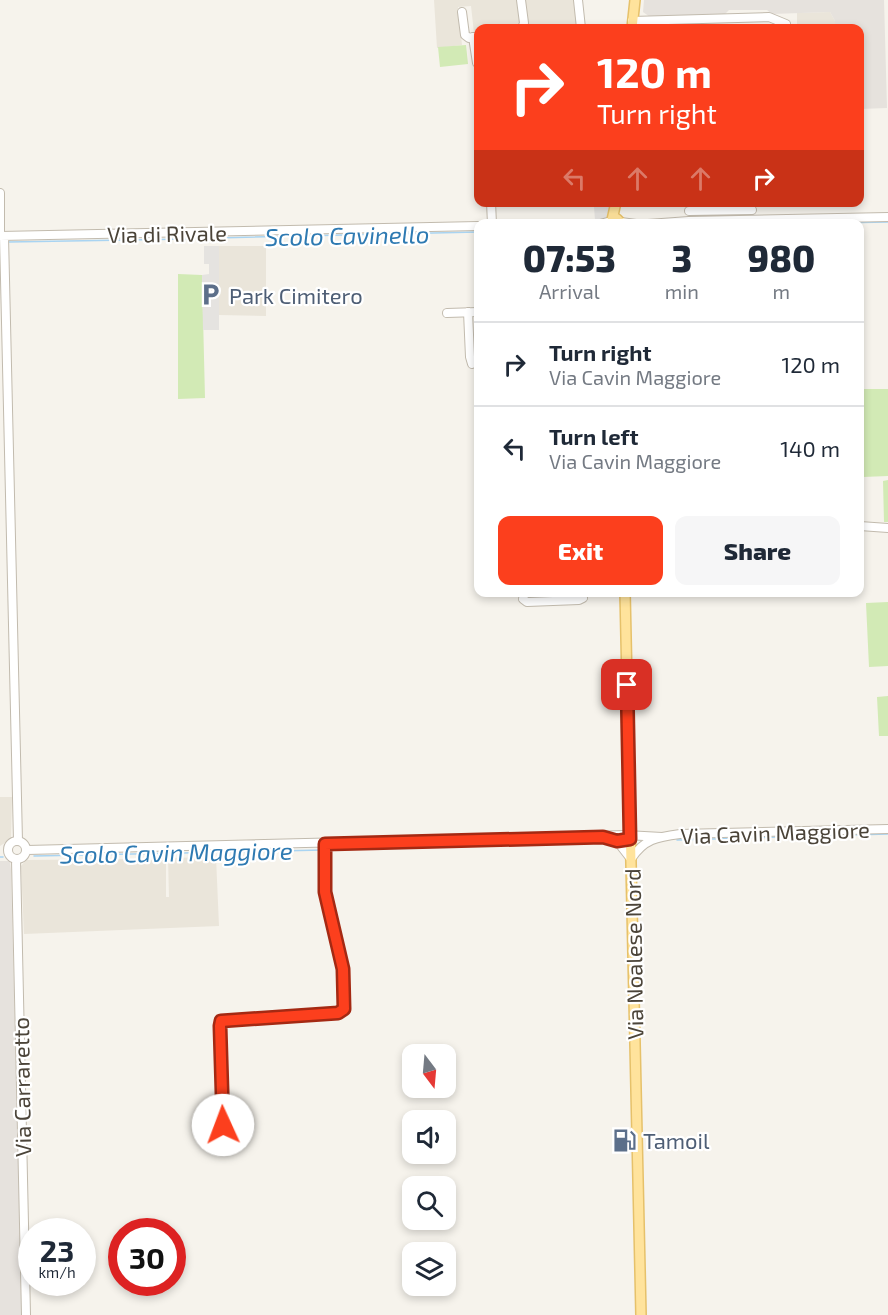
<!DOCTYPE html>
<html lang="en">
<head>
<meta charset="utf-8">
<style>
	body { margin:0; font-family:"Exo 2",sans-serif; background:#f6f6f7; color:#1f2937; height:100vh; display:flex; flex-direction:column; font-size:22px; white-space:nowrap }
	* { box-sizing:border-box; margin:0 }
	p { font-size:20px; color:#747a83 }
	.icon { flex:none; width:33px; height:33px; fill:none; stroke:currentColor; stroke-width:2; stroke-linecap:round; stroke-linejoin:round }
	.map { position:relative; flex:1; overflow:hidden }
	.details { position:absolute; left:474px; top:219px; width:390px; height:378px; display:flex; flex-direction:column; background:#fff; border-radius:12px; box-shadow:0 3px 9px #0003 }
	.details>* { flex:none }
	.guide { position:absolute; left:474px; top:24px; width:390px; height:183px; border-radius:12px; box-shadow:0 3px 9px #0003; background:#fc3f1d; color:#fff; overflow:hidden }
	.needle { width:39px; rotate:164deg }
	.tools { position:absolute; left:402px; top:1044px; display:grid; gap:12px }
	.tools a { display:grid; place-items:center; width:54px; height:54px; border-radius:12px; background:#fff; box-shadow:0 3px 9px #0003; font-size:30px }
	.speed { position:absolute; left:18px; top:1218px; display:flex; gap:12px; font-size:30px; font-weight:700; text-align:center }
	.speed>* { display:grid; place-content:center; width:78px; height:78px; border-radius:50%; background:#fff; box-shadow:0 3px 9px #0003; line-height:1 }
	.speed small { font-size:15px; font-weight:400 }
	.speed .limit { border:9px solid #d22; background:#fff; color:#111 }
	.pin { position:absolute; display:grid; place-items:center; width:51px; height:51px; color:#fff; margin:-26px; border-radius:12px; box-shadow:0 3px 9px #0006 }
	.me { position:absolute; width:66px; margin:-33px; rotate:358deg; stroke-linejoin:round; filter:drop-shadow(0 0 4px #0008) }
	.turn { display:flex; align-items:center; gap:21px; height:126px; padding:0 24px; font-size:27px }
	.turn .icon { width:78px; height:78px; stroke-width:2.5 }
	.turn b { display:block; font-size:42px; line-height:51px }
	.lanes { display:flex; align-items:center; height:57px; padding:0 24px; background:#0003; justify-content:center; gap:30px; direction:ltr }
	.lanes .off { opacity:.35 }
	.eta { display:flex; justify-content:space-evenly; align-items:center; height:102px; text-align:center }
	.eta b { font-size:36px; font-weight:800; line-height:42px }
	.cta { display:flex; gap:12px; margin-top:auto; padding:12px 24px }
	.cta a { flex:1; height:69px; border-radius:12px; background:#fc3f1d; color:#fff; font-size:24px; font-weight:800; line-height:69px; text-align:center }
	.cta a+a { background:#f6f6f7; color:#1f2937 }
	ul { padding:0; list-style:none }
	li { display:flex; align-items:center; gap:18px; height:84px; padding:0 24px; border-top:2px solid #e0e1e3 }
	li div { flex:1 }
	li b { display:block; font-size:22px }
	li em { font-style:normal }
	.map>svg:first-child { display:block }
	.residential { fill:#eae5da }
	.industrial { fill:#e6e2dd }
	.green { fill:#d2eab5 }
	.parking { fill:#e5e3e0 }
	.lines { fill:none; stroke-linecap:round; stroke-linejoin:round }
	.stream { stroke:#a9d4f2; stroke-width:1.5 }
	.minor-casing { stroke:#c2bbae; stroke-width:10 }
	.major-casing { stroke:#e6c16a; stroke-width:12 }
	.minor { stroke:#fff; stroke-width:8 }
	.major { stroke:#ffe39c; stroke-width:9 }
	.route-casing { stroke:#a42913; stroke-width:15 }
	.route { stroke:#fc3f1d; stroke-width:10 }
	.labels { text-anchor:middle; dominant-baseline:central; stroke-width:4.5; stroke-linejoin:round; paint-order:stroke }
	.street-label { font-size:22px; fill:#4b4439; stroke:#fff }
	.service-label { font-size:22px; fill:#4e5e75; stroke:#fff; text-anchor:start }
	.water-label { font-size:24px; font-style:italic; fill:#2e7ab2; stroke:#fff }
</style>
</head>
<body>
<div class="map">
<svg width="888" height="1315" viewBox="0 0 888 1315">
	<rect width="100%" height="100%" fill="#f6f3ec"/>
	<path class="residential" d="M434 0H517L520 23 515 28H478V32L474 33 471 6 458 7 462 45 437 48Z
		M525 0H574L577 28H529Z
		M830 12 835 21V28H797V13Z
		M219 246H266V316L219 315Z
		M0 797H12L11 839 0 846Z
		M216 857 219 926 24 934 21 866 26 860 137 859 140 863H147L151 860H163L166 864V897H169L168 858Z"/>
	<path class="industrial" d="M644 0H884L887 108 860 109V28H835V21L830 12 772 14 767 10H729L724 15 650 17 643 12Z
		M702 25V28H655L654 26Z
		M0 861H10L11 870 22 1315H0Z"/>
	<path class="green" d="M466 45 468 64 440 67 438 47Z
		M178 274 202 275 205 398 178 399Z
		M862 389H888V476L863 477Z
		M888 480V522H884L883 481Z
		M888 602V666L869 667 866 603Z
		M888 696V736H879L877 697Z"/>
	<path class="parking" d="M604 203H612L610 215 602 220H595L594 207H604Z
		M204 246H219V330H203L202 275 209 274V264H204Z"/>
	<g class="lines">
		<path class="stream" d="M833 223 888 222
			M194 238H207
			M215 238 478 232
			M8 242 188 239
			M677 840 888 834
			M328 849 606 842
			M34 856 323 850
			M0 857H3"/>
		<defs>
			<path id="minor" d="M521 0 524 23 522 28
				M578 0 581 28
				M462 12 465 35 469 38 473 37
				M632 21 769 17 786 24
				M476 37H473L477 63
				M0 193V236
				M491 202 492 224
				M689 211 752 210
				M621 222 636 224
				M600 224 611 221
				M648 224 689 221 888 217
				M0 236 478 226
				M4 236 18 841
				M468 312 470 357 472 364
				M447 313 478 312
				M860 526 888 528
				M523 599 527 602 579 600 583 598
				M605 837 617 841 631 859C644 839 657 837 680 834L888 829
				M8 850a9 9 0 1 1 18 0a9 9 0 1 1-18 0Z
				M27 850 626 835 662 837
				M16 860 26 1315
				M223 1125 220 1026 221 1021 338 1013 344 1009 343 969 325 892V844"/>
			<path id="major" d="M632 28 635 0
				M612 220 616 202
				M610 224 617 219 622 224
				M625 592 641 1315"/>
		</defs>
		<use href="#minor" class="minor-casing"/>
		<use href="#major" class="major-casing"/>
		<use href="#minor" class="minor"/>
		<use href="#major" class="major"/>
	</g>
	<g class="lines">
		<defs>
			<path id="route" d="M223 1125 220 1026 221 1021 338 1013 344 1009 343 969 325 892V844L603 837 617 841 630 839 627 685"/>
		</defs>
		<use href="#route" class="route-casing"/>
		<use href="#route" class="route"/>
	</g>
	<defs>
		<symbol id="parking-bare" viewBox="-9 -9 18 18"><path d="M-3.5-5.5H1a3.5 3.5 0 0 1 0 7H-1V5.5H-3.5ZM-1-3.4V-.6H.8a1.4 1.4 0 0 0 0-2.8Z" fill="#5c6f8a" stroke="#fff" stroke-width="2.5" paint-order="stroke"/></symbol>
		<symbol id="fuel-bare" viewBox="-9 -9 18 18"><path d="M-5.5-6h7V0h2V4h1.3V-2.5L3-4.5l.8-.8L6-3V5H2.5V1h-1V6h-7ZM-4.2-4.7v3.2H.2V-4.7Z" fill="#5c6f8a" stroke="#fff" stroke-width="2.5" paint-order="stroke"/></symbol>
	</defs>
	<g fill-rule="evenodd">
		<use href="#parking-bare" x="194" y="278" width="33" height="33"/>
		<use href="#fuel-bare" x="608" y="1124" width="33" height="33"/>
	</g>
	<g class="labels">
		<g class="street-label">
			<text transform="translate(167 233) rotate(-1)">Via di Rivale</text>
			<text transform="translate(775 832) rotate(-2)">Via Cavin Maggiore</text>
			<text transform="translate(633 954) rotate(-91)">Via Noalese Nord</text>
			<text transform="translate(21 1087) rotate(-91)">Via Carraretto</text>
		</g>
		<g class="service-label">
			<text x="229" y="295">Park Cimitero</text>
			<text x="643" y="1140">Tamoil</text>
		</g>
		<g class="water-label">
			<text transform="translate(347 235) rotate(-1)">Scolo Cavinello</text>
			<text transform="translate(176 852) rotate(-1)">Scolo Cavin Maggiore</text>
		</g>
	</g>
</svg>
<div class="tools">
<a><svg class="needle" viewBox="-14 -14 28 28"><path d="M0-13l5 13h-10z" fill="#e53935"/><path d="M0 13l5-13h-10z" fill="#747a83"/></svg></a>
<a><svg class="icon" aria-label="sound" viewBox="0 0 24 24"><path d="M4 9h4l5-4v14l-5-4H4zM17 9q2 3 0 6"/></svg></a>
<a><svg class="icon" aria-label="search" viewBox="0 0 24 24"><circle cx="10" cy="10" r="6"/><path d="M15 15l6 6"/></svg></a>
<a><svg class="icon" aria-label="layers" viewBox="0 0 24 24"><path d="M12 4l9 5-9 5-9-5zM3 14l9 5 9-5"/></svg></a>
</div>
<div class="speed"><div>23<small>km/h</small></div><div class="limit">30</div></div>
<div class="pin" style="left:627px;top:685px;background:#d93025"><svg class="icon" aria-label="arrive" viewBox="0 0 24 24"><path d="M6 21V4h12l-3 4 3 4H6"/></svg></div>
<svg class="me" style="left:223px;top:1125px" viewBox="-20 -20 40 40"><circle r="19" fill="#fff"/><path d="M0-13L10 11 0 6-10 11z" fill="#fc3f1d"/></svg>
<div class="guide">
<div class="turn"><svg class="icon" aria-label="right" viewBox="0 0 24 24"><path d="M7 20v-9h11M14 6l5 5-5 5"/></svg><div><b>120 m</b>Turn right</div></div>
<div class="lanes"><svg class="icon off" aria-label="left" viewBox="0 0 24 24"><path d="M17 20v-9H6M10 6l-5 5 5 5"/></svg><svg class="icon off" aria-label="ahead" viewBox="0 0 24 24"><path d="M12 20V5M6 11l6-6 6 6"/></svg><svg class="icon off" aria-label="ahead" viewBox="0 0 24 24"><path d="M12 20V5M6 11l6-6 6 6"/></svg><svg class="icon" aria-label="right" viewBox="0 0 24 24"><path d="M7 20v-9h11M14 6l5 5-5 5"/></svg></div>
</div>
<section class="details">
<div class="eta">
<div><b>07:53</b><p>Arrival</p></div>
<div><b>3</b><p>min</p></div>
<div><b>980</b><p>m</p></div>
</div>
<ul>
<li><svg class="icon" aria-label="right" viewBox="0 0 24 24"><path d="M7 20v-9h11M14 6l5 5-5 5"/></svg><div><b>Turn right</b><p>Via Cavin Maggiore</p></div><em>120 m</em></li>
<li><svg class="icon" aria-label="left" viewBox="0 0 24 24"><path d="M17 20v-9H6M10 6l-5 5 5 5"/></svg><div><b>Turn left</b><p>Via Cavin Maggiore</p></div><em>140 m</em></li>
</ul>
<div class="cta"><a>Exit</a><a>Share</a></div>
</section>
</div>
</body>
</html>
